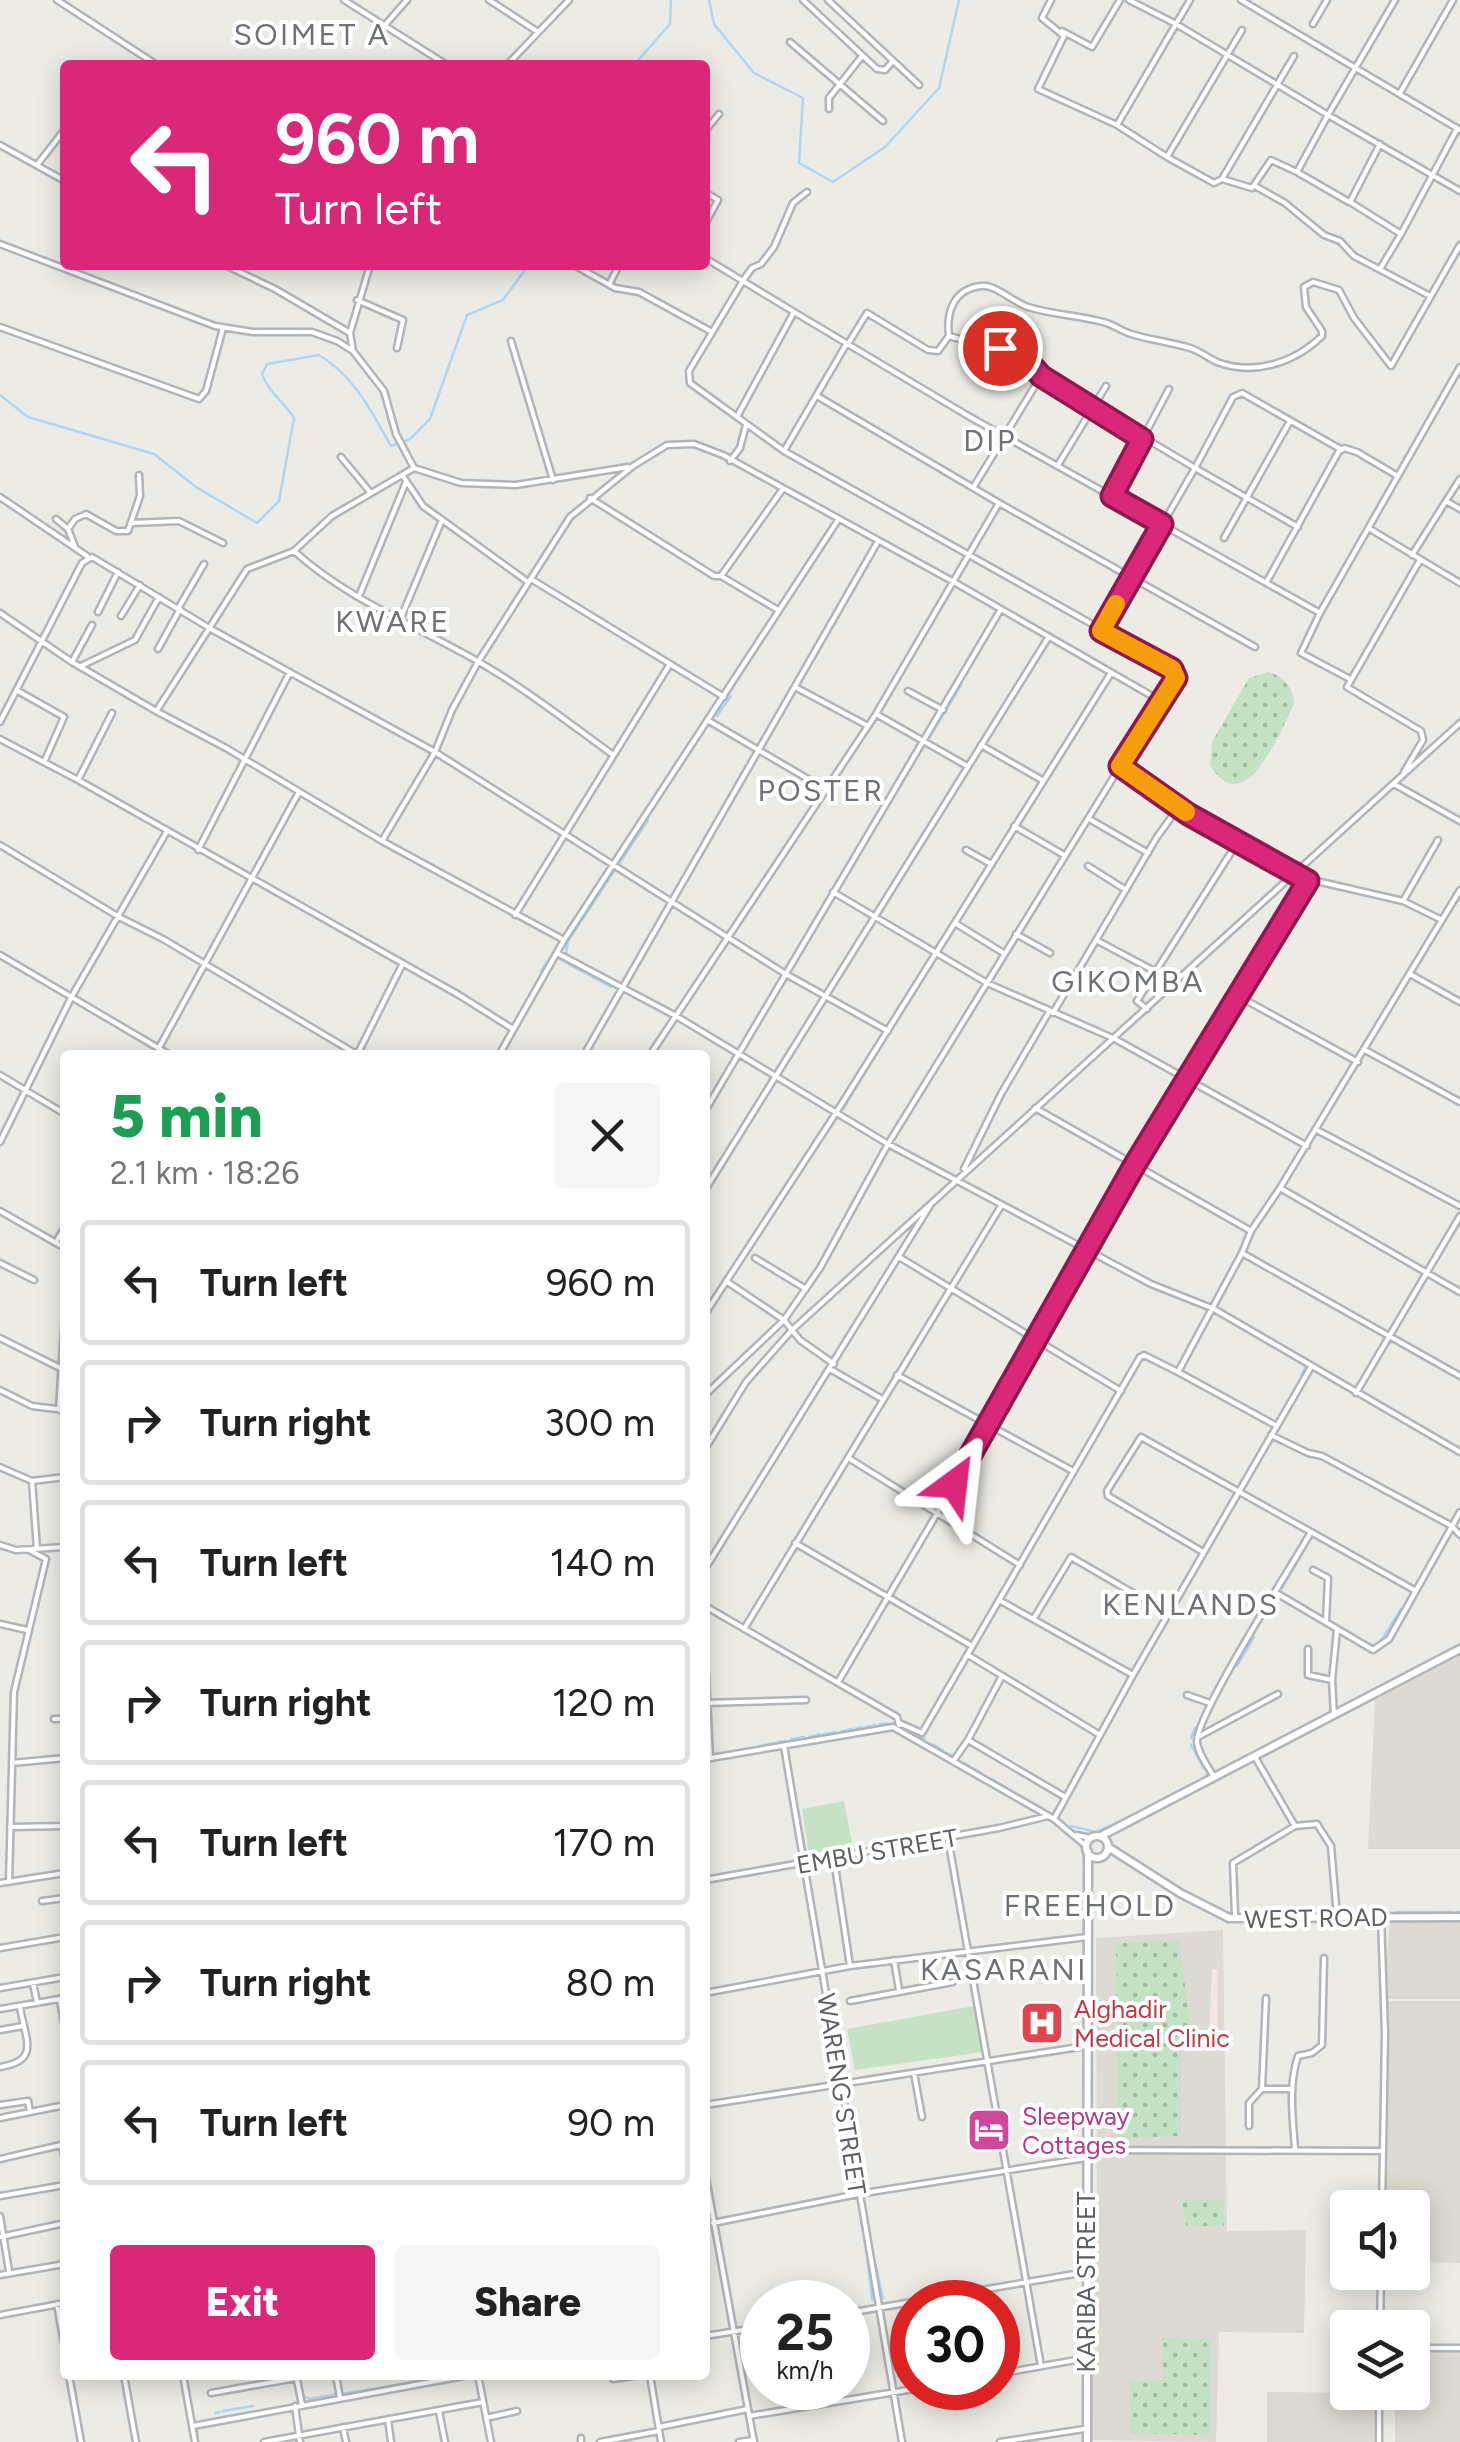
<!DOCTYPE html>
<html lang="en">
<head>
<meta charset="utf-8">
<style>
	body { margin:0; font-family:Figtree,sans-serif; background:#f6f6f6; color:#222; height:100vh; display:flex; flex-direction:column; font-size:38px; white-space:nowrap }
	* { box-sizing:border-box; margin:0 }
	p { font-size:32px; color:#767676 }
	.icon { flex:none; width:55px; height:55px; fill:none; stroke:currentColor; stroke-width:2; stroke-linecap:round; stroke-linejoin:round }
	.map { position:relative; flex:1; overflow:hidden }
	.panel { position:absolute; left:60px; top:1050px; width:650px; height:1330px; display:flex; flex-direction:column; background:#fff; border-radius:10px; box-shadow:0 5px 25px #0003 }
	.panel>* { flex:none }
	.top-card { position:absolute; left:60px; top:60px; width:650px; height:210px; border-radius:10px; box-shadow:0 5px 25px #0003; background:#db2777; color:#fff; overflow:hidden }
	.buttons { position:absolute; left:1330px; top:2190px; display:grid; gap:20px }
	.buttons a { display:grid; place-items:center; width:100px; height:100px; border-radius:10px; background:#fff; box-shadow:0 5px 25px #0003; font-size:50px }
	.speed { position:absolute; left:740px; top:2280px; display:flex; gap:20px; font-size:50px; font-weight:700; text-align:center }
	.speed>* { display:grid; place-content:center; width:130px; height:130px; border-radius:50%; background:#fff; box-shadow:0 5px 25px #0003; line-height:1 }
	.speed small { font-size:25px; font-weight:400 }
	.speed .limit { border:15px solid #d22; background:#fff; color:#111 }
	.pin { position:absolute; display:grid; place-items:center; width:85px; height:85px; color:#fff; margin:-42px; border:5px solid #fff; border-radius:50%; box-shadow:0 2px 10px #0007 }
	.me { position:absolute; width:110px; margin:-55px; rotate:30deg; stroke-linejoin:round; filter:drop-shadow(0 0 8px #0008) }
	.turn { display:flex; align-items:center; gap:35px; height:210px; padding:0 50px; font-size:45px }
	.turn .icon { width:130px; height:130px; stroke-width:2.5 }
	.turn b { display:block; font-size:70px; line-height:85px }
	.round { display:grid; place-items:center; flex:none; width:105px; height:105px; border-radius:10px; background:#f6f6f6 }
	.summary { display:flex; align-items:center; justify-content:space-between; height:170px; padding:0 50px }
	h1 { font-size:60px; font-weight:800; line-height:75px; color:#1e9e55 }
	.primary-button { display:flex; gap:20px; margin-top:auto; padding:20px 50px }
	.primary-button a { flex:1; height:115px; border-radius:10px; background:#db2777; color:#fff; font-size:40px; font-weight:800; line-height:115px; text-align:center }
	.primary-button a+a { background:#f6f6f6; color:#222 }
	ul { padding:0; list-style:none }
	li { display:flex; align-items:center; gap:30px; height:125px; margin:0 20px 15px; padding:0 30px; border:5px solid #e0e0e0; border-radius:10px }
	li div { flex:1 }
	li b { display:block; font-size:38px }
	li em { font-style:normal }
	.map>svg:first-child { display:block }
	.education { fill:#dddad3 }
	.medical { fill:#f8e5e3 }
	.grass { fill:#c5e2c4 }
	.park { fill:url(#park-dots) }
	.lines { fill:none; stroke-linecap:round; stroke-linejoin:round }
	.stream { stroke:#aed6f4; stroke-width:2.5 }
	.street-casing { stroke:#b2b5b8; stroke-width:9 }
	.secondary-casing { stroke:#b1b4b8; stroke-width:11 }
	.street { stroke:#fff; stroke-width:4 }
	.secondary { stroke:#fff; stroke-width:6 }
	.route-casing { stroke:#8e194d; stroke-width:25 }
	.route { stroke:#db2777; stroke-width:18 }
	.slow { stroke:#f59e0b; stroke-width:18 }
	.labels { text-anchor:middle; dominant-baseline:central; stroke-width:8; stroke-linejoin:round; paint-order:stroke }
	.street-label { font-size:25px; fill:#5d6063; stroke:#fff }
	.health-label { font-size:25px; fill:#be3a42; stroke:#fff; text-anchor:start }
	.hotel-label { font-size:25px; fill:#b23c85; stroke:#fff; text-anchor:start }
	.quarter-label { font-size:30px; letter-spacing:2.5px; fill:#6e7275; stroke:#fff }
</style>
</head>
<body>
<div class="map">
<svg width="1460" height="2442" viewBox="0 0 1460 2442">
	<defs>
		<pattern id="park-dots" width="8" height="8" patternUnits="userSpaceOnUse" patternTransform="scale(2.5)"><rect width="8" height="8" fill="#c5e2c4"/><path d="M2 2h.1M6 6h.1" fill="none" stroke="#a3bba3" stroke-width="1.8" stroke-linecap="round"/></pattern>
	</defs>
	<rect width="100%" height="100%" fill="#edebe5"/>
	<path class="education" d="M1460 1655V1849H1368L1375 1700Z
		M1390 1918 1460 1920V1999H1384Z
		M1223 1930 1227 2231 1306 2230 1304 2333 1219 2332 1216 2442 1088 2440 1097 2233 1096 1938Z
		M1387 2001H1460V2263L1413 2262 1412 2208H1383Z
		M1413 2351H1460V2442H1395V2393L1412 2392Z
		M1267 2392 1373 2393 1374 2442H1267Z"/>
	<path class="medical" d="M1212 1969H1218L1217 2041H1209Z"/>
	<path class="grass" d="M844 1801 853 1848 809 1854 802 1809Z
		M974 2006 983 2052 855 2070 847 2029Z"/>
	<path class="park" d="M1268 672C1283 676 1294 688 1294 704 1280 732 1245 823 1210 765L1212 742 1249 678Z
		M1180 1940 1189 2022 1188 2035 1181 2037V2136L1118 2138 1116 1943Z
		M1182 2200H1223L1224 2226H1186Z
		M1162 2338 1211 2339 1210 2435 1130 2433V2381L1163 2380Z"/>
	<g class="lines">
		<path class="stream" d="M709 0 714 24 754 73 803 98 799 163 833 182 885 147 939 88 959 0
			M634 65 670 24 671 0
			M1265 110 1277 90
			M1260 119 1263 114
			M1252 132 1258 121
			M1246 135 1249 129
			M1230 160 1243 139
			M0 395 28 417 154 454 196 487 257 523 279 501 294 418C283 401 269 393 262 374L267 364 319 355C355 377 371 411 391 446L410 439 430 419 467 315 503 300 525 270 524 265
			M1005 711 1020 687
			M717 716 731 696
			M1075 735 1085 719
			M929 738 961 685
			M823 799 829 788
			M1035 799 1049 775
			M861 849 871 834
			M1003 849 1015 830
			M579 914 618 854
			M877 920 887 926
			M1025 925 1041 899
			M907 938 931 953
			M559 959 611 987
			M577 962 566 954 568 941 648 820
			M541 971 569 929
			M843 1109 886 1037
			M902 1373 915 1353
			M1301 1376 1306 1365
			M886 1398 899 1379
			M875 1418 884 1402
			M1422 1432 1439 1442
			M862 1439 874 1421
			M851 1458 860 1442
			M838 1480 849 1461
			M830 1494 837 1482
			M808 1527 829 1495
			M1282 1588 1303 1552
			M1356 1637 1372 1645 1379 1644 1401 1609
			M1237 1666 1254 1637
			M873 1701 880 1704
			M882 1705 900 1715
			M880 1724H892
			M866 1727 876 1725
			M856 1728 862 1727
			M905 1728 925 1739
			M842 1731 852 1729
			M824 1734 835 1732
			M809 1737 820 1734
			M1191 1738 1195 1728
			M791 1739 804 1737
			M778 1742 786 1741
			M932 1744 943 1750
			M1191 1745 1204 1769
			M759 1746 775 1743
			M788 1749 789 1757
			M947 1753 953 1756
			M956 1753 962 1744
			M789 1762 790 1769
			M964 1763 969 1766
			M973 1768 981 1773
			M791 1773 792 1780
			M1214 1773 1221 1769
			M992 1779 1017 1794
			M1020 1796 1030 1802
			M1172 1796 1208 1776 1206 1770
			M1033 1803 1041 1808
			M796 1804 807 1857
			M1045 1811 1051 1814
			M1131 1817 1162 1801
			M1059 1819 1062 1821
			M1071 1826 1092 1831
			M1098 1831 1127 1819
			M1339 1912H1389
			M1396 1912H1451
			M1456 1912H1460
			M1285 1913H1333
			M1383 1921H1460
			M866 2247 872 2300
			M874 2258 883 2298
			M56 2308 65 2367
			M66 2375 78 2442
			M181 2375 184 2390
			M342 2394 432 2379
			M303 2395 309 2399 337 2394
			M223 2411 253 2406
			M215 2413 220 2412
			M197 2428 198 2442"/>
		<defs>
			<path id="street" d="M57 0 157 65
				M344 0 447 65
				M489 0 538 32
				M803 0 877 69 885 70 892 62
				M828 0 919 85
				M1051 0 1042 18 1064 36 1038 89 1117 125 1190 0
				M1129 0 1176 24 1328 115 1395 0
				M1241 0 1460 130
				M1313 24 1327 0
				M385 25 407 0
				M1242 30 1167 157 1214 183 1222 179 1252 188 1271 160 1297 172 1328 115 1460 191
				M1062 31 1092 47 1120 0
				M790 42 883 121
				M507 65 569 0
				M1400 93 1453 0
				M829 109V98L862 56
				M1117 125 1167 157
				M705 131 719 114
				M1380 144 1350 202 1401 234 1457 129
				M0 145 65 181
				M37 165 65 129
				M1297 172 1349 202
				M1222 179 1294 56
				M1255 186 1285 203 1324 235 1340 241 1354 256 1430 296
				M705 192 718 200 705 224
				M807 192 793 203 774 247 761 264 752 268 744 279 689 371 690 383 784 451 1172 669 1175 681 1121 765 1179 808 1295 876 1403 901 1442 920
				M0 244 215 326 253 332H312L337 341 353 351 384 391 396 434 414 468 461 483 516 485 628 467
				M705 258 794 312 738 415
				M225 265 275 289 350 333
				M574 265 615 288 639 292 712 332
				M1380 269 1401 234
				M610 283 619 265
				M357 300 403 320 397 348
				M794 312 970 417 1320 613 1460 367
				M0 327 199 399 206 391 223 328
				M949 336C946 313 953 289 981 286 995 284 1013 302 1028 307 1053 315 1078 315 1103 322 1113 324 1121 331 1131 334 1150 340 1171 342 1190 348 1200 351 1208 358 1217 362 1254 376 1294 363 1322 336V331L1306 307 1304 287 1313 282 1339 290 1354 318 1391 366 1460 245
				M511 341 553 480
				M848 344 867 313 928 350 938 351 949 336C981 346 1018 345 1041 375
				M353 351 350 333 370 265
				M817 396 999 503
				M784 451 847 343
				M341 457 370 492
				M730 461 740 448 746 425
				M1058 465 1106 386
				M403 476 423 506 528 582
				M973 488 1041 376 1195 468 1101 631
				M1112 496 1169 389
				M0 497 87 556
				M590 498 714 576H721L778 610
				M1446 501 1460 479
				M56 519 68 529 75 547
				M132 523 179 521 223 543
				M1298 527 1195 468 1233 397 1242 393 1342 450
				M68 529 75 519 86 514 116 531H128L140 496 139 475
				M1370 529 1460 583
				M1224 538 1290 421
				M294 551C347 599 418 627 479 662 527 690 569 723 613 755
				M1412 555 1446 501 1460 509
				M721 576 782 490
				M531 579 724 697
				M1266 583 1339 451 1344 448 1357 452 1396 475
				M359 596 406 482
				M179 607 204 564
				M98 612 118 572
				M0 613 72 662 156 711 226 748 382 841 564 940
				M1320 613 1301 653 1350 679
				M121 616 140 585
				M400 620 442 520
				M158 649 180 609
				M72 662 92 625
				M81 666 135 640 159 597
				M797 688 868 726
				M18 691 64 717 45 760
				M908 691 943 710
				M157 710 247 569 294 551 332 516 414 468
				M876 714 967 766
				M709 721 825 789
				M0 722 82 563 92 557 211 629 435 752 784 973 888 1031
				M0 739 78 780 459 995 513 1029
				M981 745 1042 780
				M1404 772 1423 740 1421 731 1347 687 1420 560
				M78 780 112 713
				M1394 784 1460 821
				M1091 820 1148 853
				M1014 826 1064 855
				M382 841 435 752 452 710 478 662 570 517 633 466 667 445 694 444 723 455 954 582 1159 700
				M0 845 119 917 163 939 358 1055
				M198 850 290 672
				M966 850 991 864
				M1088 866 1126 890
				M1460 890 1280 1188 1460 1292
				M833 892 987 983 1115 1039 1307 1146
				M1403 901 1438 840
				M515 915 670 664
				M955 923 1005 954
				M1016 934 1050 953
				M1096 940 1156 972
				M557 953 676 1016 888 1144 1151 1284 1214 1309 1460 1452
				M0 955 170 1055
				M1410 974 1460 1002
				M1240 997 1358 1062
				M1147 1009 1137 1001 1237 843
				M1053 1013 1157 837 1178 808
				M1365 1050 1460 1102
				M155 1055 299 792
				M357 1055 402 965
				M499 1055 564 940 838 520
				M584 1055 877 543
				M650 1055 876 714 999 503 1255 647
				M0 1075 65 1114
				M1035 1108 1251 1231
				M705 1111 1001 609
				M1317 1130 1460 1206
				M0 1142 72 996 166 833
				M964 1169 1001 1094 1049 1012
				M705 1190 1048 638
				M0 1211 65 1248
				M56 1242 65 1227
				M1242 1253 1251 1231 1280 1188
				M899 1257 1121 1391
				M755 1258 806 1289
				M0 1263 34 1280
				M705 1314 836 1113 1111 673
				M0 1338 62 1369
				M834 1364 800 1340 784 1320 820 1268 888 1144 1121 765
				M830 1369 882 1399
				M897 1375 1073 1471
				M0 1390 32 1406 65 1410
				M1356 1393 1460 1216
				M705 1395 784 1320 726 1281
				M59 1410 65 1312
				M1275 1425 1178 1372 1242 1253 1460 1376
				M1271 1435 1308 1453 1322 1456 1452 1526 1460 1535
				M705 1449 746 1382 791 1331 1460 723
				M850 1459 1020 1565
				M0 1467 32 1481 65 1477
				M32 1481 37 1549
				M795 1543 972 1646
				M0 1545 16 1550 65 1547
				M1203 1552 1108 1496 1107 1491 1141 1437 1311 1532
				M705 1569 931 1204
				M1313 1570 1328 1578 1326 1622
				M1278 1594 1373 1650 1389 1639 1460 1512
				M999 1600 1133 1675
				M705 1606 897 1717 899 1725
				M1034 1618 1071 1557 1169 1614
				M0 1624 27 1630
				M744 1629 1001 1206
				M1308 1649V1675L1332 1680
				M968 1655 1100 1735
				M705 1656 710 1758
				M1002 1676 968 1740 1065 1797
				M838 1682 989 1425 1134 1166 1308 881
				M1187 1695 1210 1703
				M706 1703 806 1700
				M1334 1715 1332 1680 1337 1630
				M54 1719H65
				M899 1723 922 1733 1140 1357 1144 1355 1178 1372
				M1198 1737 1278 1694
				M784 1746 902 2442
				M705 1759 893 1727 1054 1819 1086 1846
				M954 1760 968 1740
				M12 1763 65 1758
				M1214 1777C1208 1766 1198 1754 1197 1742 1195 1716 1292 1566 1311 1532L1416 1591
				M1054 1819 1133 1675 1311 1367
				M1295 1826 1317 1824 1331 1846 1337 1917
				M10 1827 65 1826
				M1076 1835 1091 1838
				M948 1838 1041 2366
				M834 1859 850 1966
				M705 1880 999 1828 1048 1816
				M9 1882 14 1692 46 1559 29 1550
				M0 1883 65 1873
				M42 1901 65 1898
				M1235 1916 1233 1863 1295 1826 1255 1757
				M1381 1917 1385 2034 1382 2208
				M0 1948 65 1937
				M894 1960 899 1990
				M33 1983 37 2003
				M0 1988 65 1977
				M705 1993 850 1966 1087 1937
				M1266 1998 1262 2089H1291
				M60 2000 65 2029
				M850 2001 953 1982
				M0 2009 65 1998
				M0 2030 23 2026
				M0 2067C41 2061 25 2039 20 2007
				M914 2073 922 2117
				M0 2105 28 2101 30 2112
				M705 2105 1086 2046
				M0 2118 65 2105
				M1249 2126V2103L1262 2089
				M62 2145 65 2160
				M1086 2150 1383 2151
				M1295 2150C1293 2119 1288 2086 1298 2056L1312 2053 1322 2045 1324 1958
				M0 2159 65 2144
				M705 2173 754 2442
				M0 2196 65 2185
				M0 2216 9 2271
				M713 2223 858 2194 1086 2158
				M0 2237 65 2223
				M0 2275 65 2264
				M57 2304 65 2349
				M848 2313 1086 2272
				M0 2315 65 2303
				M1380 2328 1381 2272
				M705 2336 762 2327
				M1412 2348H1460
				M998 2374 1087 2358
				M69 2375 81 2442
				M124 2375 136 2442
				M183 2375 195 2442
				M296 2375 302 2405
				M336 2375 340 2398
				M478 2375 491 2442
				M650 2375 661 2442
				M613 2379 641 2375
				M211 2393 296 2378
				M295 2406 300 2442
				M439 2411 445 2442
				M749 2416 920 2388
				M486 2418 517 2411
				M388 2419 391 2442
				M193 2426 469 2375
				M343 2427 346 2442
				M659 2427 748 2409
				M581 2438V2442
				M264 2442 483 2402
				M600 2442 659 2431
				M739 2442 753 2440
				M1000 2442 1084 2429
				M1379 2442V2392"/>
			<path id="secondary" d="M1101 1836 1460 1649
				M1086 1847a11 11 0 1 1 22 0a11 11 0 1 1-22 0Z
				M1108 1847 1180 1893 1229 1918 1460 1917
				M1087 2442 1088 1852"/>
		</defs>
		<use href="#street" class="street-casing"/>
		<use href="#secondary" class="secondary-casing"/>
		<use href="#street" class="street"/>
		<use href="#secondary" class="secondary"/>
	</g>
	<g class="lines">
		<defs>
			<path id="route" d="M954 1484 1134 1166 1308 881 1188 814 1120 766 1176 678 1172 669 1101 631 1162 524 1112 496 1142 439 1041 376 1026 359 1000 348"/>
		</defs>
		<use href="#route" class="route-casing"/>
		<use href="#route" class="route"/>
		<path class="slow" d="M1116 604 1101 631 1172 669 1176 678 1120 766 1186 812"/>
	</g>
	<defs>
		<symbol id="hospital-square" viewBox="-11 -11 22 22"><rect x="-9" y="-9" width="18" height="18" rx="4" fill="#e0444e" stroke="#fff"/><path d="M-5-5h3v3.5h4V-5h3V5h-3V1.5h-4V5h-3Z" fill="#fff"/></symbol>
		<symbol id="hotel-square" viewBox="-11 -11 22 22"><rect x="-9" y="-9" width="18" height="18" rx="4" fill="#d1479c" stroke="#fff"/><path d="M-6-4.5h1.5V1H6V5H4.5V3h-9V5H-6ZM-4 0a1.8 1.8 0 1 1 3.6 0ZM.5 0V-2.5h3Q6-2.5 6 0Z" fill="#fff"/></symbol>
	</defs>
	<g fill-rule="evenodd">
		<use href="#hospital-square" x="1017" y="1998" width="50" height="50"/>
		<use href="#hotel-square" x="964" y="2105" width="50" height="50"/>
	</g>
	<g class="labels">
		<g class="street-label">
			<text transform="translate(877 1851) rotate(-10)">EMBU STREET</text>
			<text transform="translate(1316 1918) rotate(-1)">WEST ROAD</text>
			<text transform="translate(842 2094) rotate(81)">WARENG STREET</text>
			<text transform="translate(1086 2282) rotate(-90)">KARIBA STREET</text>
		</g>
		<g class="health-label">
			<text x="1074" y="2009">Alghadir<tspan x="1074" dy="29">Medical Clinic</tspan></text>
		</g>
		<g class="hotel-label">
			<text x="1022" y="2116">Sleepway<tspan x="1022" dy="29">Cottages</tspan></text>
		</g>
		<g class="quarter-label">
			<text x="312" y="34">SOIMET A</text>
			<text x="990" y="440">DIP</text>
			<text x="393" y="621">KWARE</text>
			<text x="821" y="790">POSTER</text>
			<text x="1128" y="981">GIKOMBA</text>
			<text x="1191" y="1604">KENLANDS</text>
			<text x="1090" y="1905">FREEHOLD</text>
			<text x="1004" y="1969">KASARANI</text>
		</g>
	</g>
</svg>
<div class="buttons">
<a><svg class="icon" aria-label="sound" viewBox="0 0 24 24"><path d="M4 9h4l5-4v14l-5-4H4zM17 9q2 3 0 6"/></svg></a>
<a><svg class="icon" aria-label="layers" viewBox="0 0 24 24"><path d="M12 4l9 5-9 5-9-5zM3 14l9 5 9-5"/></svg></a>
</div>
<div class="speed"><div>25<small>km/h</small></div><div class="limit">30</div></div>
<div class="pin" style="left:1000px;top:348px;background:#d93025"><svg class="icon" aria-label="arrive" viewBox="0 0 24 24"><path d="M6 21V4h12l-3 4 3 4H6"/></svg></div>
<svg class="me" style="left:954px;top:1484px" viewBox="-20 -20 40 40"><path d="M0-17L14 15 0 8-14 15z" fill="#db2777" stroke="#fff" stroke-width="4"/></svg>
<div class="top-card">
<div class="turn"><svg class="icon" aria-label="left" viewBox="0 0 24 24"><path d="M17 20v-9H6M10 6l-5 5 5 5"/></svg><div><b>960 m</b>Turn left</div></div>
</div>
<section class="panel">
<div class="summary"><div><h1>5 min</h1><p>2.1 km · 18:26</p></div><a class="round"><svg class="icon" aria-label="close" viewBox="0 0 24 24"><path d="M6 6l12 12M18 6L6 18"/></svg></a></div>
<ul>
<li><svg class="icon" aria-label="left" viewBox="0 0 24 24"><path d="M17 20v-9H6M10 6l-5 5 5 5"/></svg><div><b>Turn left</b></div><em>960 m</em></li>
<li><svg class="icon" aria-label="right" viewBox="0 0 24 24"><path d="M7 20v-9h11M14 6l5 5-5 5"/></svg><div><b>Turn right</b></div><em>300 m</em></li>
<li><svg class="icon" aria-label="left" viewBox="0 0 24 24"><path d="M17 20v-9H6M10 6l-5 5 5 5"/></svg><div><b>Turn left</b></div><em>140 m</em></li>
<li><svg class="icon" aria-label="right" viewBox="0 0 24 24"><path d="M7 20v-9h11M14 6l5 5-5 5"/></svg><div><b>Turn right</b></div><em>120 m</em></li>
<li><svg class="icon" aria-label="left" viewBox="0 0 24 24"><path d="M17 20v-9H6M10 6l-5 5 5 5"/></svg><div><b>Turn left</b></div><em>170 m</em></li>
<li><svg class="icon" aria-label="right" viewBox="0 0 24 24"><path d="M7 20v-9h11M14 6l5 5-5 5"/></svg><div><b>Turn right</b></div><em>80 m</em></li>
<li><svg class="icon" aria-label="left" viewBox="0 0 24 24"><path d="M17 20v-9H6M10 6l-5 5 5 5"/></svg><div><b>Turn left</b></div><em>90 m</em></li>
</ul>
<div class="primary-button"><a>Exit</a><a>Share</a></div>
</section>
</div>
</body>
</html>
